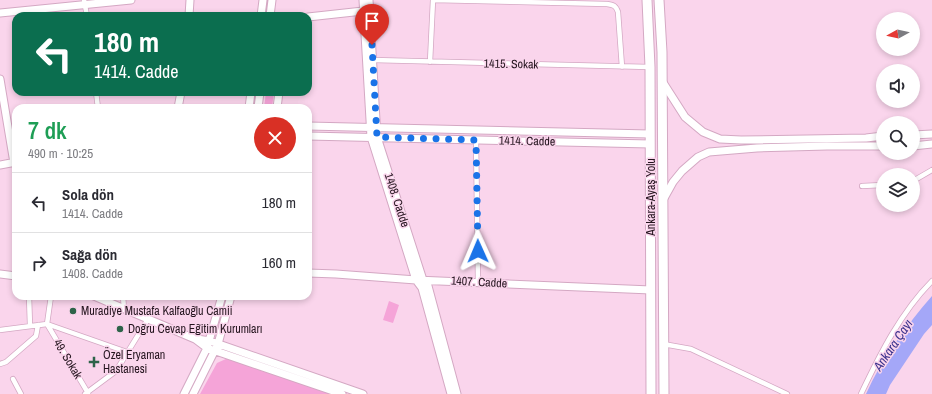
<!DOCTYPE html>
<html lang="tr">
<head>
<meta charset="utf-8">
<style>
	body { margin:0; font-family:"Archivo Narrow",sans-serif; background:#f2f2f3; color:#2b2b33; height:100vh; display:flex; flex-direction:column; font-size:15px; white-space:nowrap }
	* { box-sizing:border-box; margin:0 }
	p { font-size:13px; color:#7c7c81 }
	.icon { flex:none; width:22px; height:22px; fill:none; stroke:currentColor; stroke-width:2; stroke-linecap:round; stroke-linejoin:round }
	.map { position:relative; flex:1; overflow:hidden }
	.side { position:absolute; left:12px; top:104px; width:300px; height:196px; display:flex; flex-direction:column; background:#fff; border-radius:12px; box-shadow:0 2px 6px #0003 }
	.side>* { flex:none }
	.top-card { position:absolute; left:12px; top:12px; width:300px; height:84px; border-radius:12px; box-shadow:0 2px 6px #0003; background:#0b6e4f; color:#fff; overflow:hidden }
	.needle { width:26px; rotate:262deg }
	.controls { position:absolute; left:876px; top:12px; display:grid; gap:8px }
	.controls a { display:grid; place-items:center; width:44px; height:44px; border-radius:50%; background:#fff; box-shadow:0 2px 6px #0003; font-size:20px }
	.pin { position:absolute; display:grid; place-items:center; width:34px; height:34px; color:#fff; margin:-41px -17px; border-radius:50% 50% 50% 0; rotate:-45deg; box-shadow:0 0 4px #0007 }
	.pin .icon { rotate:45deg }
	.me { position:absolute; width:44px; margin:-22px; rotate:359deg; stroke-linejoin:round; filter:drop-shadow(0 0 3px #0008) }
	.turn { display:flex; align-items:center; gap:14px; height:84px; padding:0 16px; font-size:18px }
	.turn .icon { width:52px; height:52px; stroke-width:2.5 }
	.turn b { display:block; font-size:28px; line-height:34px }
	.round { display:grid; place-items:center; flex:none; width:42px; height:42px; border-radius:21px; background:#f2f2f3 }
	.summary { display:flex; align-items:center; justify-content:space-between; height:68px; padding:0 16px }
	h1 { font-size:24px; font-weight:600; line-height:30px; color:#1e9e55 }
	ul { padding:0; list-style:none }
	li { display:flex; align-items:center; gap:12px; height:60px; padding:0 16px; border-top:1px solid #e1e1e2 }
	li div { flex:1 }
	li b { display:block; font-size:15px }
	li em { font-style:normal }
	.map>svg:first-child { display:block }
	.green { fill:#f5a4d8 }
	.water { fill:#a4a7f8 }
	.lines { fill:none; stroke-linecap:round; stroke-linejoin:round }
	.street-casing { stroke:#d4a8c3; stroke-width:6 }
	.secondary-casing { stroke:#d4a8c3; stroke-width:9 }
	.highway-casing { stroke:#d4a8c3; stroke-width:11 }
	.street { stroke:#fff; stroke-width:4.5 }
	.secondary { stroke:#fff; stroke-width:7 }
	.highway { stroke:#fff; stroke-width:9 }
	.route { stroke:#1a73e8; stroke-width:7; stroke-dasharray:0 12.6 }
	.poi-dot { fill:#2d6349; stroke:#fad5ec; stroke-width:1.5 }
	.labels { text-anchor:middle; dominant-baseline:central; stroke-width:3; stroke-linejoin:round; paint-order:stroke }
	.street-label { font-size:12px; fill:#24141e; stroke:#fad5ec }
	.poi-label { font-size:12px; fill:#24141e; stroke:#fad5ec; text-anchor:start }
	.water-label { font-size:13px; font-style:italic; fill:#3a328d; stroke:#fad5ec }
</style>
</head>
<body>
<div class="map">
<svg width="932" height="394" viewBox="0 0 932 394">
	<rect width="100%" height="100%" fill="#fad5ec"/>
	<path class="green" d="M266 92H274L272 108H264Z
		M389 301 399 305 393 323 383 320Z
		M228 358 332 394H200L217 363Z"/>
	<path class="water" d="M932 296V325L924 334 890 385 886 394H866C882 358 906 326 932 296Z"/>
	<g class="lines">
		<defs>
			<path id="street" d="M84 0 87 16
				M373 60 650 67
				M430 62 433 0 607 4C614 5 616 6 618 12L622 67
				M96 92 98 108
				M476 140 478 282
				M913 181 932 170
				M862 186 883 185
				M29 296 30 326
				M123 296 124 309
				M47 324 88 393
				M47 324 51 296
				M0 330 47 324 127 352
				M663 344 691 349 787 394
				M0 364 6 362 36 336 38 325
				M13 379 21 394
				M85 394 116 371 148 319
				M861 394C880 354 901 312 932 281"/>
			<path id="secondary" d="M363 0 371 137 416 280 422 288 451 394
				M369 0 377 137 423 280 428 286 457 394
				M0 13 131 0
				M189 16 190 0
				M261 16 263 0
				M270 16 272 0
				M308 17 363 11
				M0 79 14 163
				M662 81 685 117 703 132 720 139 741 140 866 138 883 136
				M178 108 181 92
				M249 108 251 92
				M258 108 260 92
				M277 108 279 92
				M308 126 650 134
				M913 135 932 134
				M308 136 650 144
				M913 146 932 144
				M0 165 16 162
				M663 200 673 182 682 171 698 157 709 152 757 148 827 146H883
				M308 273 336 274 416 280 651 290
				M0 274 16 276
				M94 296 195 339 207 348 342 394
				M197 339 210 341 363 394
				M184 394 207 348 222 296
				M193 394 218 344 231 296"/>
			<path id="highway" d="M647 0 650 67 651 394
				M659 0 662 52 664 394"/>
		</defs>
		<use href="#street" class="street-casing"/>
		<use href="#secondary" class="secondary-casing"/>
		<use href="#highway" class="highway-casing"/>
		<use href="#street" class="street"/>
		<use href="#secondary" class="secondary"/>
		<use href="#highway" class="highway"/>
	</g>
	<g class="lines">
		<path class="route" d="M372 45 377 137 476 140 478 251"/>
	</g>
	<g class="poi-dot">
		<circle cx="73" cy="311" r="4"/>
		<circle cx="120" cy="329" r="4"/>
		<path d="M92 356h4v4h4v4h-4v4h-4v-4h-4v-4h4z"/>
	</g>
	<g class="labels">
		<g class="street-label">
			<text transform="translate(511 64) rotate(1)">1415. Sokak</text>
			<text transform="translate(527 141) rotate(1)">1414. Cadde</text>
			<text transform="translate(651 197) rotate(-90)">Ankara-Ayaş Yolu</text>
			<text transform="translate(397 200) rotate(72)">1408. Cadde</text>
			<text transform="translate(479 282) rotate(3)">1407. Cadde</text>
			<text transform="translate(68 359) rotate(59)">49. Sokak</text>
		</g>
		<g class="poi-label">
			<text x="81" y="311">Muradiye Mustafa Kalfaoğlu Camii</text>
			<text x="128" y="329">Doğru Cevap Eğitim Kurumları</text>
			<text x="103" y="355">Özel Eryaman<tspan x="103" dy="14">Hastanesi</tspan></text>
		</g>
		<g class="water-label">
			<text transform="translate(893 345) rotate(-56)">Ankara Çayı</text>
		</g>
	</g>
</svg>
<div class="controls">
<a><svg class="needle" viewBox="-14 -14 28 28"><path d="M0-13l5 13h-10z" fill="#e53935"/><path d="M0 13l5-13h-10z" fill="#7c7c81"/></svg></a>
<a><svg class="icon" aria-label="sound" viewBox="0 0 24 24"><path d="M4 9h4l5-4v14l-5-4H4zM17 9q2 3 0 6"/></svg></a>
<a><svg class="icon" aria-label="search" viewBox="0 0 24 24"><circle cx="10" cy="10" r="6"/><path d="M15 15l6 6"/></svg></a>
<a><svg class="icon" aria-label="layers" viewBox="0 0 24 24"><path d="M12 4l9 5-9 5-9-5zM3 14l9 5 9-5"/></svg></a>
</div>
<div class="pin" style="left:372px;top:45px;background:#d93025"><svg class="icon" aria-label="arrive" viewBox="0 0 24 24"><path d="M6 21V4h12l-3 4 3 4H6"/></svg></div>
<svg class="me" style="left:478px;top:251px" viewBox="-20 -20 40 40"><path d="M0-17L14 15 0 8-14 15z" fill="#1a73e8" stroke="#fff" stroke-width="4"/></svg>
<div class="top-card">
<div class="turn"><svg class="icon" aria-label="left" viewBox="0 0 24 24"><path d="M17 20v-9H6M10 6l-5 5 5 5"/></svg><div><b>180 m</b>1414. Cadde</div></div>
</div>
<section class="side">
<div class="summary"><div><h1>7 dk</h1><p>490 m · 10:25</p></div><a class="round" style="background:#d93025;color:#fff"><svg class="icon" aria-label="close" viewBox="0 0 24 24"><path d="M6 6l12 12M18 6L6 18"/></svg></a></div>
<ul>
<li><svg class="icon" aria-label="left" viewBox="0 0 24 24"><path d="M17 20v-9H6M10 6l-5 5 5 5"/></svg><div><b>Sola dön</b><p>1414. Cadde</p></div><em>180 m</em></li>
<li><svg class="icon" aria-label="right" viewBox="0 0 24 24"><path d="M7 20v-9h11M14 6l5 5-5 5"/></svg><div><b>Sağa dön</b><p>1408. Cadde</p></div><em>160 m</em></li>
</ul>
</section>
</div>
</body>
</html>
